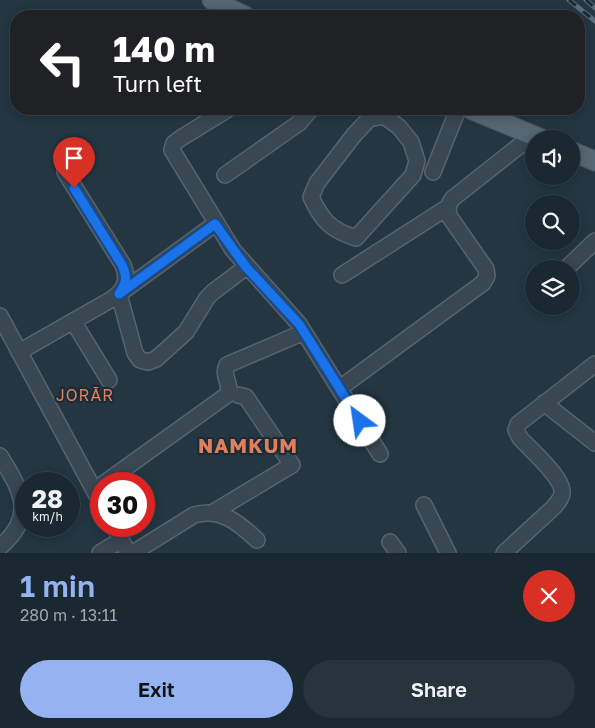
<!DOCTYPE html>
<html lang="en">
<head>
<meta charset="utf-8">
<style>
	body { margin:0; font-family:"Golos Text",sans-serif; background:#27343e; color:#f1f3f6; height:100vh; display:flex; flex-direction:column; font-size:19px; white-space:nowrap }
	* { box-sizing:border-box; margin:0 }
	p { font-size:16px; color:#9fa6ac }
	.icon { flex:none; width:28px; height:28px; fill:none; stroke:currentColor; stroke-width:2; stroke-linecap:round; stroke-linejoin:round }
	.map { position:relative; height:553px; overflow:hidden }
	.panel { display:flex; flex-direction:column; background:#1a2832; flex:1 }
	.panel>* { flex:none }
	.banner { position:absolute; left:10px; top:10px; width:575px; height:105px; border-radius:20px; box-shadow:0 2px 12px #0003,0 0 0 1px #38444d; background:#202124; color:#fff; overflow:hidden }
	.tools { position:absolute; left:525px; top:130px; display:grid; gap:10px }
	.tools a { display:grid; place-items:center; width:55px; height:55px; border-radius:50%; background:#1a2832; box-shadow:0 2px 12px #0003,0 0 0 1px #38444d; font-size:25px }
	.speed { position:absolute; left:15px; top:472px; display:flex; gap:10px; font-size:25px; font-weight:700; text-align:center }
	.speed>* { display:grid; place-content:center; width:65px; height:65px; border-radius:50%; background:#1a2832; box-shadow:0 2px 12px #0003,0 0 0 1px #38444d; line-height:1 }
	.speed small { font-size:12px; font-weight:400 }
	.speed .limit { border:8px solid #d22; background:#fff; color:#111 }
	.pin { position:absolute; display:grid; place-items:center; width:42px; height:42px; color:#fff; margin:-51px -21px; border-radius:50% 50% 50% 0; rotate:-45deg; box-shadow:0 0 5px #0007 }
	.pin .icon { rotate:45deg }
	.me { position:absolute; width:55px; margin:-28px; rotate:329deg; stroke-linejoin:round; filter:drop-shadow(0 0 4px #0008) }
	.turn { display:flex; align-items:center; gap:18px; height:105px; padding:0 20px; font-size:22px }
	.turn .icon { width:65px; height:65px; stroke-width:2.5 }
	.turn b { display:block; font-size:35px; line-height:42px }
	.round { display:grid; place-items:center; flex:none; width:52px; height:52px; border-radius:26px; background:#27343e }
	.overview { display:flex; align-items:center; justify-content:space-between; height:85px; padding:0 20px }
	h1 { font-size:30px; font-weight:600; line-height:38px; color:#95b2f1 }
	.cta { display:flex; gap:10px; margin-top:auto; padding:10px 20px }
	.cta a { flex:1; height:58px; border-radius:30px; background:#95b2f1; color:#111; font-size:20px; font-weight:600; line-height:58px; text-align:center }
	.cta a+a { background:#27343e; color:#f1f3f6 }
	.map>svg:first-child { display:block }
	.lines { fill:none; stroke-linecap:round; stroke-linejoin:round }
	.minor-casing { stroke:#55646f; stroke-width:18 }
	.major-casing { stroke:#44535e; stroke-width:21 }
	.minor { stroke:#384752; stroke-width:15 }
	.major { stroke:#566672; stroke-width:19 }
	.rail-casing { stroke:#596c79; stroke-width:5 }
	.rail { stroke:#1c2c37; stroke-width:3; stroke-dasharray:9; stroke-linecap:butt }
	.route-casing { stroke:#114b97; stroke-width:12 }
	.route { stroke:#1a73e8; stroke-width:9 }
	.labels { text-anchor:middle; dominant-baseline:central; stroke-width:4.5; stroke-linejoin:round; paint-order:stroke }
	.neighbourhood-label { font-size:16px; letter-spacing:1px; fill:#df805c; stroke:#1c2c37 }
	.district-label { font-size:20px; font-weight:bold; letter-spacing:1px; fill:#df805c; stroke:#1c2c37 }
</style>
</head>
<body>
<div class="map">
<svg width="595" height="553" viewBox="0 0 595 553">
	<rect width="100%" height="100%" fill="#233642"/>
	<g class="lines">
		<defs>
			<path id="minor" d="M228 109 181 138 174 143 172 150 233 250 299 324 380 454
				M384 116 399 127 411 142 417 161 413 175 356 238C331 230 322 221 311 197L317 183 354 135 369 119Z
				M433 172 458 109
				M225 175 299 123 311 109
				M215 224 119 294 135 353 140 360 148 362 156 359 186 332 207 298 213 292 246 267
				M569 266 595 241
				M342 275 448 207
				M0 316 101 503
				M73 321 109 380
				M19 352 112 299C125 290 129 280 123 265L65 172
				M340 388 483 283 487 276 486 269 449 216 448 207 452 199 533 135
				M544 403 595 443
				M0 456C21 490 37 516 0 547
				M103 484 227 395C233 384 221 376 227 365L304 332
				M424 505 448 553
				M212 513 292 465 246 397 238 395
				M114 526 128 553
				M390 542 398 553
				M100 553 121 540
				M133 553 194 515C220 507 239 523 257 540
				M504 553 554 507C558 502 563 497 562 490 560 475 530 449 520 438L516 430 518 424 595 364"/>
			<path id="major" d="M212 0 245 16
				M470 109 542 139
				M571 151 595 161"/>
		</defs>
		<use href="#minor" class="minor-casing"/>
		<use href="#major" class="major-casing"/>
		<use href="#minor" class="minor"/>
		<use href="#major" class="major"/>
		<defs>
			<path id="rail" d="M569 0 595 21
				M586 0 595 8"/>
		</defs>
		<use href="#rail" class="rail-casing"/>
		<use href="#rail" class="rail"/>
	</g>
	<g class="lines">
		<defs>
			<path id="route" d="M74 188 122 265C128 278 126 283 119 294L215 224 246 267 299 324 360 421"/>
		</defs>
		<use href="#route" class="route-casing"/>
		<use href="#route" class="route"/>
	</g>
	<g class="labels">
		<g class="neighbourhood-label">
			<text x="85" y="395">JORĀR</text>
		</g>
		<g class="district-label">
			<text x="248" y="445">NAMKUM</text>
		</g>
	</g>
</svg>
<div class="tools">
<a><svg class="icon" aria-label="sound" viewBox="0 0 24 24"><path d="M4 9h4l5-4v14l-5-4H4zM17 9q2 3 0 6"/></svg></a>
<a><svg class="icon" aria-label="search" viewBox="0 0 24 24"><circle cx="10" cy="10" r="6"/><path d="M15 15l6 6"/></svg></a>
<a><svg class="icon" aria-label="layers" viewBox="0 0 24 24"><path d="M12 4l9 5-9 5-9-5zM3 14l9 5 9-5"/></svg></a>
</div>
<div class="speed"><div>28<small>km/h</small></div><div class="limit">30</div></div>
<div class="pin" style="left:74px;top:188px;background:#d93025"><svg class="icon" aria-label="arrive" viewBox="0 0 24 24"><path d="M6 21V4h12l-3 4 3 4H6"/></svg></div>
<svg class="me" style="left:360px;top:421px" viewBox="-20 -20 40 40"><circle r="19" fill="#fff"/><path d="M0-13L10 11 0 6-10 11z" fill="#1a73e8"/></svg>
<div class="banner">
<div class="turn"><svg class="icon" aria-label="left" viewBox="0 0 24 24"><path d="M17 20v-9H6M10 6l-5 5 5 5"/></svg><div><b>140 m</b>Turn left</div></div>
</div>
</div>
<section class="panel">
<div class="overview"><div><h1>1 min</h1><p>280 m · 13:11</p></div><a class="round" style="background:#d93025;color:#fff"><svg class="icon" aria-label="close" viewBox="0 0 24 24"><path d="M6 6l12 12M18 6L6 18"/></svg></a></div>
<div class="cta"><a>Exit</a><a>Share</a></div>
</section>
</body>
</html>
